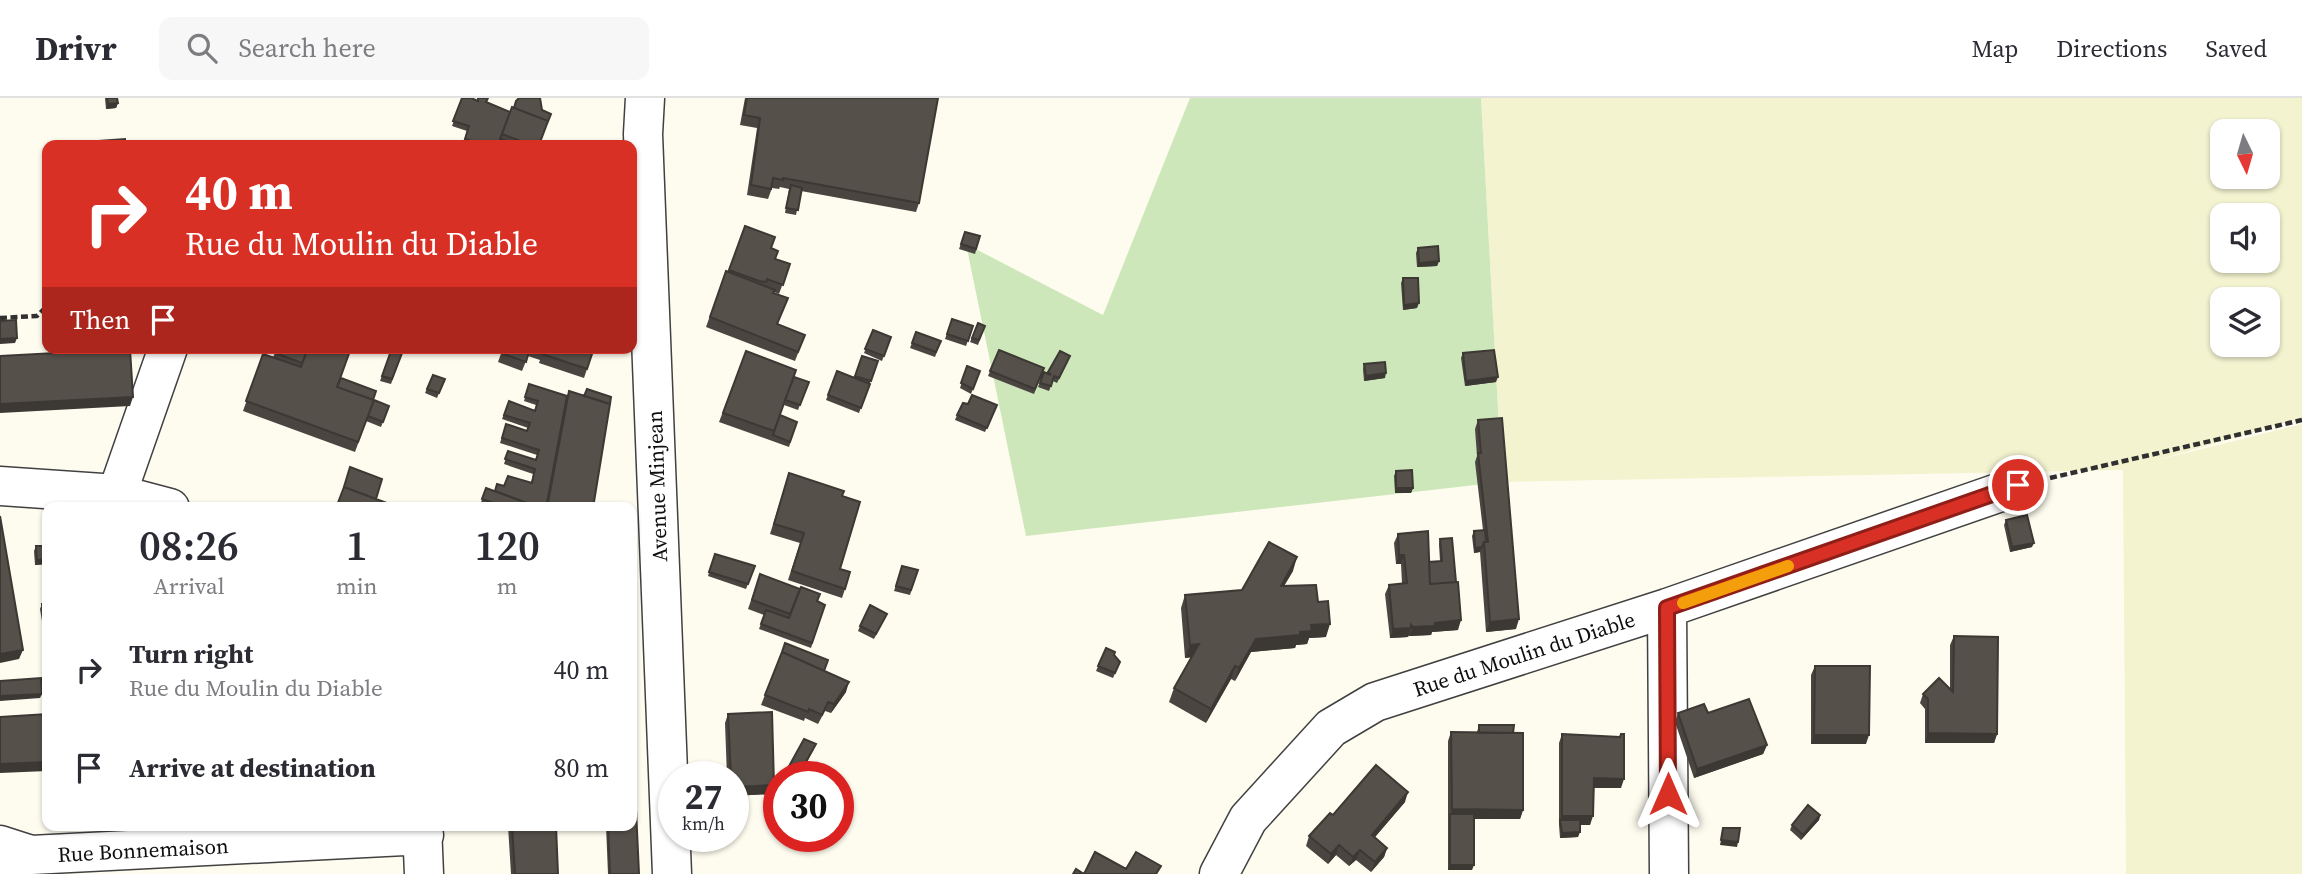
<!DOCTYPE html>
<html lang="en">
<head>
<meta charset="utf-8">
<style>
	body { margin:0; font-family:"Source Serif 4",serif; background:#f7f7f7; color:#2b2b33; height:100vh; display:flex; flex-direction:column; font-size:26px; white-space:nowrap }
	* { box-sizing:border-box; margin:0 }
	p { font-size:23px; color:#7c7c81 }
	.icon { flex:none; width:38px; height:38px; fill:none; stroke:currentColor; stroke-width:2; stroke-linecap:round; stroke-linejoin:round }
	.map { position:relative; flex:1; overflow:hidden }
	.drawer { position:absolute; left:42px; top:404px; width:595px; height:329px; display:flex; flex-direction:column; background:#fff; border-radius:14px; box-shadow:0 2px 5px #0004 }
	.drawer>* { flex:none }
	.hud { position:absolute; left:42px; top:42px; width:595px; height:214px; border-radius:14px; box-shadow:0 2px 5px #0004; background:#d93025; color:#fff; overflow:hidden }
	.needle { width:46px; rotate:175deg }
	.fabs { position:absolute; left:2210px; top:21px; display:grid; gap:14px }
	.fabs a { display:grid; place-items:center; width:70px; height:70px; border-radius:14px; background:#fff; box-shadow:0 2px 5px #0004; font-size:35px }
	.speed { position:absolute; left:658px; top:663px; display:flex; gap:14px; font-size:35px; font-weight:700; text-align:center }
	.speed>* { display:grid; place-content:center; width:91px; height:91px; border-radius:50%; background:#fff; box-shadow:0 2px 5px #0004; line-height:1 }
	.speed small { font-size:18px; font-weight:400 }
	.speed .limit { border:10px solid #d22; background:#fff; color:#111 }
	.pin { position:absolute; display:grid; place-items:center; width:60px; height:60px; color:#fff; margin:-30px; border:4px solid #fff; border-radius:50%; box-shadow:0 2px 7px #0007 }
	.me { position:absolute; width:77px; margin:-38px; rotate:0deg; stroke-linejoin:round; filter:drop-shadow(0 0 5px #0008) }
	.turn { display:flex; align-items:center; gap:24px; height:147px; padding:0 28px; font-size:32px }
	.turn .icon { width:91px; height:91px; stroke-width:2.5 }
	.turn b { display:block; font-size:49px; line-height:60px }
	.then { display:flex; align-items:center; height:66px; padding:0 28px; background:#0003; gap:14px; font-size:26px }
	.eta { display:flex; justify-content:space-evenly; align-items:center; height:119px; text-align:center }
	.eta b { font-size:42px; font-weight:600; line-height:49px }
	ul { padding:0; list-style:none }
	li { display:flex; align-items:center; gap:21px; height:98px; padding:0 28px }
	li div { flex:1 }
	li b { display:block; font-size:26px }
	li em { font-style:normal }
	header { display:flex; align-items:center; gap:42px; box-sizing:border-box; height:98px; padding:0 35px; background:#fff; border-bottom:2px solid #e1e1e2 }
	header strong { font-size:33px }
	nav { display:flex; gap:38px; margin-inline-start:auto; font-size:24px }
	.search { width:490px; height:63px; background:#f7f7f7; display:flex; align-items:center; gap:18px; box-sizing:border-box; padding:0 24px; border-radius:14px; color:#7c7c81; font-size:26px }
	.map>svg:first-child { display:block }
	.farmland { fill:#f3f3d0; fill-rule:evenodd }
	.green { fill:#cee7ba }
	.lines { fill:none; stroke-linecap:round; stroke-linejoin:round }
	.minor-casing { stroke:#414141; stroke-width:41 }
	.path { stroke:#303030; stroke-width:4.5; stroke-dasharray:7 3.5; stroke-linecap:butt }
	.minor { stroke:#fff; stroke-width:38 }
	.wall { fill:#4a4540 }
	.shaded-wall { fill:#3c3834 }
	.building { fill:#56504a; stroke:#3c3834; stroke-width:2 }
	.route-casing { stroke:#8d1f18; stroke-width:18 }
	.route { stroke:#d93025; stroke-width:12 }
	.slow { stroke:#f59e0b; stroke-width:12 }
	.labels { text-anchor:middle; dominant-baseline:central; stroke-width:7; stroke-linejoin:round; paint-order:stroke }
	.street-label { font-size:21px; fill:#0e0e0e; stroke:#fff }
</style>
</head>
<body>
<header>
<strong>Drivr</strong>
<div class="search"><svg class="icon" aria-label="search" viewBox="0 0 24 24"><circle cx="10" cy="10" r="6"/><path d="M15 15l6 6"/></svg>Search here</div>
<nav><a>Map</a><a>Directions</a><a>Saved</a></nav>
</header>
<div class="map">
<svg width="2302" height="776" viewBox="0 0 2302 776">
	<rect width="100%" height="100%" fill="#fefcef"/>
	<path class="farmland" d="M1481 0H2302V320L2154 363 2302 326V776H2126L2123 372 1502 384ZM2222 33H2268V79H2222ZM2222 117H2268V163H2222ZM2222 201H2268V247H2222Z"/>
	<path class="green" d="M1190 0H1481L1502 384 1026 438 966 146 1103 217Z"/>
	<g class="lines">
		<defs>
			<path id="minor" d="M645 0 643 36 672 776
				M0 388 117 396 170 410
				M117 396 168 250
				M1667 510 1669 776
				M422 728 424 776
				M0 747 31 757 0 773
				M31 757 424 737
				M1219 776 1248 721 1331 630 1375 604 1667 510 2018 388"/>
		</defs>
		<use href="#minor" class="minor-casing"/>
		<path class="path" d="M0 220 37 218 47 208
			M2050 380 2302 322"/>
		<use href="#minor" class="minor"/>
	</g>
	<path class="wall" d="M105 0H117L118 5 116 10 106 11Z
		M462 0 486 4 539 47H467L463 46 467 33 452 28Z
		M745 0H938L919 105 916 114 801 93 796 117 785 115 789 91 780 89 779 91 772 90 768 101 747 97 757 30 740 27Z
		M745 128 771 150 775 161 790 166 779 196 774 194V195L778 226 805 237 795 263 706 229 726 173 728 174Z
		M965 134 980 138 975 156 959 151Z
		M1418 150 1439 163 1437 168 1417 169 1416 155Z
		M1403 180 1417 210 1403 212 1401 185Z
		M952 221 973 228 966 248 945 241Z
		M978 225 985 228 978 247 970 244Z
		M873 232 891 239 882 263 864 255Z
		M916 234 941 243 935 259 910 250Z
		M351 250 337 289 389 308 381 329 366 323 370 313 355 354 243 313 263 256 273 259 275 255Z
		M392 250H404L391 286 380 283Z
		M503 250H594L584 280 539 265 540 262 528 258 522 273 498 264Z
		M999 252 1044 270 1034 296 988 278Z
		M746 253 780 317 797 324 789 349 719 324Z
		M1060 253 1068 263 1057 285 1053 283 1049 293 1038 289 1044 274 1048 276Z
		M1463 255 1496 284 1465 288 1461 260Z
		M862 258 878 263 859 315 826 302 837 273 854 280Z
		M1364 266 1385 280 1364 283 1363 271Z
		M967 268 980 273 971 296 960 290Z
		M433 277 445 281 437 300 425 295Z
		M794 279 809 284 798 312 784 307Z
		M529 286 567 298 569 293 593 410H479L486 390 495 393 504 388 531 385 533 376 504 366 508 353 536 362 537 357 500 345 506 326 527 333 528 330 502 321 509 303 535 313 536 307 524 303Z
		M968 306 997 307 985 334 955 322 957 317Z
		M1478 322 1516 531 1486 534 1480 454 1474 455 1472 438 1474 433 1483 432 1475 364 1477 358 1475 331Z
		M1396 373 1413 390 1411 395H1395L1394 378Z
		M789 375 842 398 840 471 845 491 842 500 788 482 800 445 770 436Z
		M2006 422 2032 449 2010 454 2004 427Z
		M1398 436 1429 464 1440 463 1439 446 1440 441 1458 532 1432 534 1431 537 1409 538V537L1408 539 1390 540 1385 496 1389 487 1402 485 1401 466H1396L1394 445Z
		M36 448H47V466L35 467 34 453Z
		M715 456 755 468 746 491 708 478Z
		M902 468 918 472 910 497 894 493Z
		M1293 473 1284 488 1318 504 1326 539 1309 540 1307 546 1296 547 1295 550 1251 554 1235 583 1231 581 1206 625 1169 604 1174 590 1191 559 1185 560 1181 510 1185 497 1242 492Z
		M760 476 825 507 811 550 759 531 764 517 748 511Z
		M42 506 47 535H44L40 511Z
		M885 520 874 541 858 533 860 528Z
		M1954 538 1997 636 1994 645H1925V611L1920 605 1923 596 1950 591V547Z
		M785 545 824 573 846 594 831 615 825 613 818 626 805 620 804 623 761 607Z
		M1106 550 1120 564 1113 580 1096 573Z
		M1815 568 1866 646H1811V577Z
		M1678 615H1708L1767 647 1763 656 1694 680 1675 624Z
		M728 616 771 696 733 698V679H727L725 625Z
		M1479 627 1513 635 1523 712 1520 721H1474L1472 772H1448V643L1451 634H1477Z
		M1562 636 1620 639 1621 636V690H1594L1590 727H1580L1578 739 1560 740 1559 727V645Z
		M814 651 799 679H794L786 675 788 670Z
		M1405 704 1375 739 1387 750 1384 759 1371 774 1356 762 1349 768 1336 757 1328 766 1306 748 1309 738 1333 717Z
		M1820 717 1819 722 1801 742 1790 732 1792 727Z
		M508 728H556L558 776H511Z
		M606 728H632L639 776H608Z"/>
	<path class="shaded-wall" d="M118 5 116 10 106 11 108 6Z
		M1439 163 1437 168 1417 169 1419 165Z
		M1419 205 1417 210 1403 212 1404 207Z
		M17 240 15 245 0 246V241Z
		M1386 275 1385 280 1364 283 1366 278Z
		M1498 279 1496 284 1465 288 1466 283Z
		M133 299 130 308 0 315V306Z
		M1396 390H1413L1411 395H1395Z
		M2034 445 2032 449 2010 454 2012 449Z
		M1482 449 1480 454 1474 455 1475 450Z
		M1399 457H1404L1401 466H1396Z
		M1297 459 1293 473 1276 501 1281 488Z
		M47 461V466L35 467 37 462Z
		M1519 521 1516 531 1486 534 1490 524Z
		M1461 522 1458 532 1432 534 1431 537 1409 538 1413 529 1435 525Z
		M1330 526 1326 539 1309 540 1307 546 1296 547 1295 550 1251 554 1235 583 1239 570 1256 541 1311 527Z
		M1411 530 1408 539 1390 540 1393 531Z
		M1199 546 1194 559 1185 560 1190 547Z
		M23 552 19 561 0 565V556Z
		M1235 568 1231 581 1206 625 1211 611Z
		M849 584 846 594 831 615 834 606Z
		M42 596 40 600 0 603V598Z
		M1928 635 1997 636 1994 645H1925Z
		M1814 637H1869L1866 646H1811Z
		M1767 647 1763 656 1694 680 1697 671Z
		M47 664V673L0 675V666Z
		M1594 680 1624 681 1621 690H1590Z
		M774 687 771 696 733 698V689Z
		M1408 694 1405 704 1369 746 1372 737Z
		M1452 711 1523 712 1520 721H1450Z
		M1820 717 1819 722 1801 742 1803 737Z
		M1562 718H1593L1590 727H1561L1560 722Z
		M1580 734 1578 739 1560 740 1562 735Z
		M1721 742 1738 744 1737 749 1720 747Z
		M1339 747 1336 757 1328 766 1331 756Z
		M1387 750 1384 759 1371 774 1375 764Z
		M1360 752 1356 762 1349 768 1353 759Z
		M1450 767H1474L1472 772H1448Z"/>
	<path class="building" d="M107 0H117L118 5 108 6Z
		M462 0H471L478 3V0H488L486 4 510 14 500 41 518 47H468L469 42 465 41 469 28 453 23Z
		M519 0H540L542 12 551 16 547 26 548 23 514 10 516 3Z
		M747 0H938L919 105 783 80V82L773 80 771 91 751 87 760 20 744 17Z
		M512 9 548 23 539 47H531L502 36Z
		M125 41V47H99V43Z
		M791 87 802 90 798 112 786 110Z
		M745 128 775 139 771 150 778 153 775 161 790 166 783 187 767 181 766 184 759 183 729 172Z
		M965 134 980 138 976 151 961 146Z
		M1438 148 1439 163 1419 165 1418 150Z
		M726 173 775 192 773 195 788 200 777 226 805 237 798 254 710 219Z
		M1403 180H1418L1419 205 1404 207Z
		M952 221 973 228 968 243 947 236Z
		M16 222 17 240 0 241V223Z
		M978 225 985 228 979 242 972 240Z
		M873 232 891 239 884 258 865 251Z
		M916 234 941 243 936 254 912 245Z
		M276 250H308L302 265 275 255Z
		M308 250H351L337 289 374 302 358 344 246 303 263 256 301 269Z
		M392 250H404L392 281 382 278Z
		M503 250H530L526 264 501 255Z
		M535 250H594L587 271 542 256 543 253Z
		M130 251 133 299 0 306V258Z
		M999 252 1044 270 1035 291 990 273Z
		M1494 252 1498 279 1466 283 1463 255Z
		M746 253 796 272 774 333 723 315Z
		M1060 253 1070 258 1059 280 1054 278 1051 288 1040 285 1044 274 1051 277 1048 274Z
		M862 258 878 263 871 283 855 278Z
		M1385 264 1386 275 1366 278 1364 266Z
		M967 268 980 273 973 291 961 285Z
		M837 273 870 286 861 310 828 297Z
		M433 277 445 281 439 295 427 291Z
		M794 279 809 284 800 307 785 302Z
		M341 280 376 293 373 302 337 289Z
		M529 286 567 298 546 410H540L495 393 497 386 504 388 508 378 532 385 535 371 505 361 508 353 536 362 539 352 502 340 506 326 527 333 530 325 504 317 509 303 535 313 538 303 525 299Z
		M587 291 611 299 610 306 584 298Z
		M569 293 610 306 593 410H547Z
		M972 297 997 307 987 330 957 317 963 305 968 306Z
		M374 302 389 308 383 324 368 318Z
		M780 317 797 324 790 344 773 337Z
		M1502 320 1519 521 1490 524 1484 444H1488L1478 355H1481L1478 322Z
		M350 369 382 381 376 401 344 389 343 392Z
		M1412 372 1413 390H1396V373Z
		M789 375 844 393 842 398 860 404 840 471 850 474 845 491 792 473 804 435 774 426Z
		M344 389 400 410H336Z
		M486 390 540 410H495L496 406 482 401Z
		M2027 417 2034 445 2012 449 2006 422Z
		M0 418 23 552 0 556Z
		M1485 432 1486 444H1484L1482 449 1475 450 1474 433Z
		M1428 433 1430 486 1458 484 1461 522 1435 525 1434 528 1413 529 1411 527V530L1393 531 1389 487 1407 485 1404 457H1399L1398 436Z
		M1452 440 1456 484 1430 486 1429 464 1442 463 1440 441Z
		M1269 444 1297 459 1281 488 1316 487 1318 504 1328 503 1330 526 1311 527 1312 533 1300 534V537L1256 541 1239 570 1235 568 1211 611 1174 590 1199 546 1190 547 1185 497 1242 492Z
		M36 448H47V461L37 462Z
		M715 456 755 468 748 486 709 474Z
		M902 468 918 472 911 492 896 488Z
		M760 476 800 491 790 516 752 502Z
		M801 489 820 496 817 503 825 507 812 545 761 526 766 512 789 520Z
		M42 506H47V530H46Z
		M870 507 887 516 876 536 860 528Z
		M1954 538 1998 539 1997 636 1928 635V601L1923 596 1939 580 1953 594Z
		M785 545 828 562 824 573 782 554Z
		M1106 550 1115 554 1114 557 1120 564 1115 575 1098 568Z
		M782 554 849 584 834 606 828 604 822 617 809 611 808 614 765 597Z
		M632 564 634 599H632Z
		M1815 568H1870L1869 637H1814Z
		M41 580 42 596 0 598V583Z
		M1749 601 1767 647 1697 671 1678 615 1704 606 1708 615Z
		M772 614 774 687 733 689V679H731L728 616Z
		M47 616V664L0 666V619Z
		M1479 627H1514L1513 635H1479Z
		M1451 634 1523 635V712L1452 711Z
		M1562 636 1620 639 1621 636H1624V681L1594 680 1593 718H1562Z
		M804 641 816 646 799 676 788 670Z
		M632 646H633L639 776H610L608 728H632Z
		M1376 667 1408 694 1372 737 1387 750 1375 764 1360 752 1353 759 1339 747 1331 756 1309 738 1330 715 1333 717Z
		M1808 707 1820 717 1803 737 1792 727Z
		M1450 716H1474V767H1450Z
		M1560 722H1580V734L1562 735Z
		M512 728H556L558 776H515Z
		M1723 730H1740L1738 744 1721 742Z
		M1095 754 1126 771 1136 754 1161 768 1156 776H1073L1076 771 1084 776Z"/>
	<g class="lines">
		<defs>
			<path id="route" d="M1668 696 1667 510 2018 387"/>
		</defs>
		<use href="#route" class="route-casing"/>
		<use href="#route" class="route"/>
		<path class="slow" d="M1683 505 1788 468"/>
	</g>
	<g class="labels">
		<g class="street-label">
			<text transform="translate(657 388) rotate(-92)">Avenue Minjean</text>
			<text transform="translate(1524 556) rotate(-18)">Rue du Moulin du Diable</text>
			<text transform="translate(143 752) rotate(-3)">Rue Bonnemaison</text>
		</g>
	</g>
</svg>
<div class="fabs">
<a><svg class="needle" viewBox="-14 -14 28 28"><path d="M0-13l5 13h-10z" fill="#e53935"/><path d="M0 13l5-13h-10z" fill="#7c7c81"/></svg></a>
<a><svg class="icon" aria-label="sound" viewBox="0 0 24 24"><path d="M4 9h4l5-4v14l-5-4H4zM17 9q2 3 0 6"/></svg></a>
<a><svg class="icon" aria-label="layers" viewBox="0 0 24 24"><path d="M12 4l9 5-9 5-9-5zM3 14l9 5 9-5"/></svg></a>
</div>
<div class="speed"><div>27<small>km/h</small></div><div class="limit">30</div></div>
<div class="pin" style="left:2018px;top:387px;background:#d93025"><svg class="icon" aria-label="arrive" viewBox="0 0 24 24"><path d="M6 21V4h12l-3 4 3 4H6"/></svg></div>
<svg class="me" style="left:1668px;top:696px" viewBox="-20 -20 40 40"><path d="M0-17L14 15 0 8-14 15z" fill="#d93025" stroke="#fff" stroke-width="4"/></svg>
<div class="hud">
<div class="turn"><svg class="icon" aria-label="right" viewBox="0 0 24 24"><path d="M7 20v-9h11M14 6l5 5-5 5"/></svg><div><b>40 m</b>Rue du Moulin du Diable</div></div>
<div class="then">Then<svg class="icon" aria-label="arrive" viewBox="0 0 24 24"><path d="M6 21V4h12l-3 4 3 4H6"/></svg></div>
</div>
<section class="drawer">
<div class="eta">
<div><b>08:26</b><p>Arrival</p></div>
<div><b>1</b><p>min</p></div>
<div><b>120</b><p>m</p></div>
</div>
<ul>
<li><svg class="icon" aria-label="right" viewBox="0 0 24 24"><path d="M7 20v-9h11M14 6l5 5-5 5"/></svg><div><b>Turn right</b><p>Rue du Moulin du Diable</p></div><em>40 m</em></li>
<li><svg class="icon" aria-label="arrive" viewBox="0 0 24 24"><path d="M6 21V4h12l-3 4 3 4H6"/></svg><div><b>Arrive at destination</b></div><em>80 m</em></li>
</ul>
</section>
</div>
</body>
</html>
